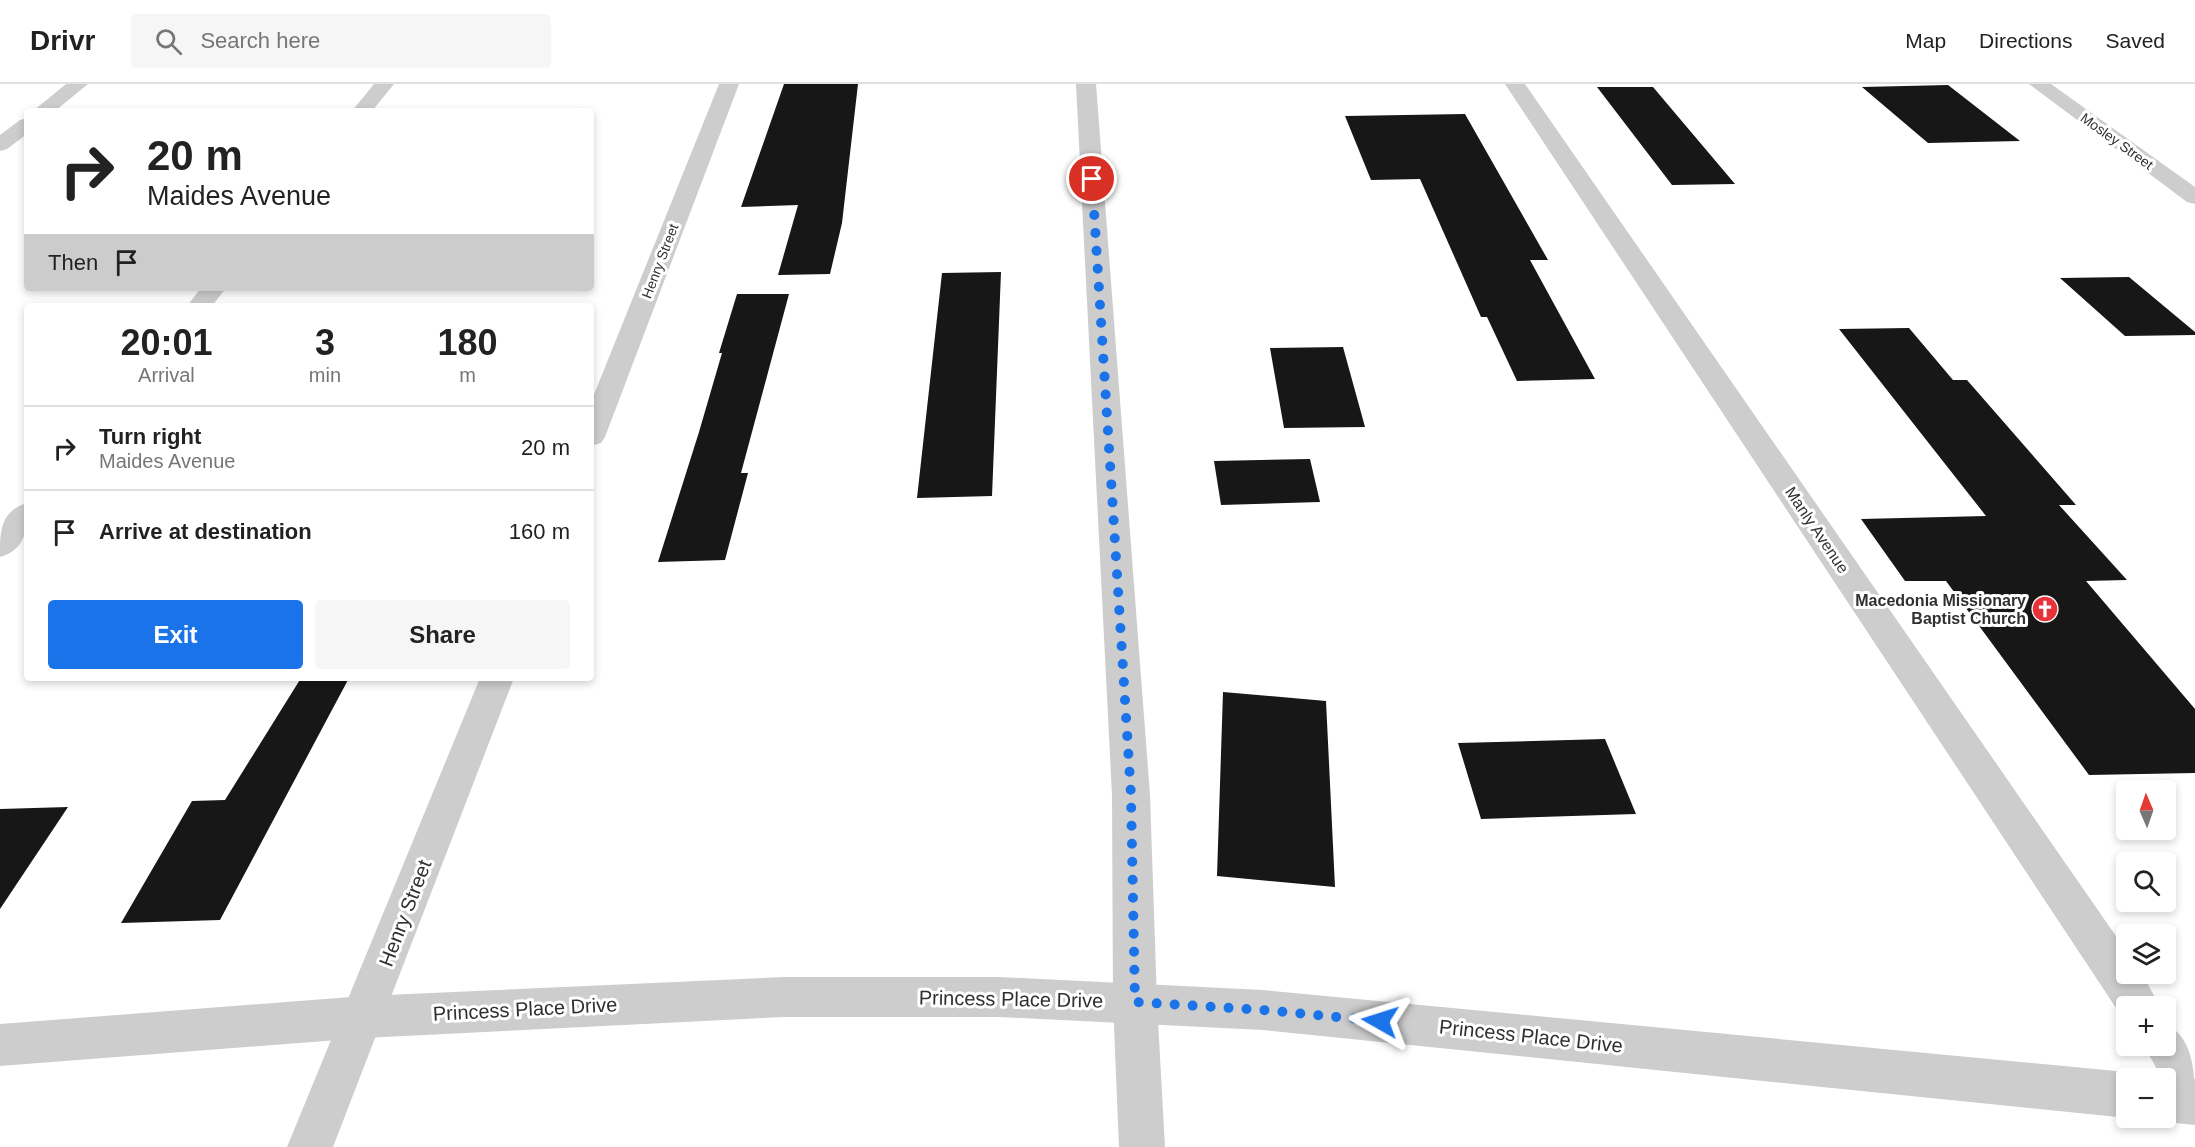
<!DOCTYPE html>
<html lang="en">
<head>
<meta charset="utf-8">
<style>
	body { margin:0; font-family:Helvetica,sans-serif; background:#f6f6f6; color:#222; height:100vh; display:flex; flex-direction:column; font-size:22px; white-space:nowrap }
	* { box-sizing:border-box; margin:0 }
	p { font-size:20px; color:#767676 }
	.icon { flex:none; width:33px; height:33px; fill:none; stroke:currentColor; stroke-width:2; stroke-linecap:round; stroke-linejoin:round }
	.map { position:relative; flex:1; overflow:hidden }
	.drawer { position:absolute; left:24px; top:219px; width:570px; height:378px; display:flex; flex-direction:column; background:#fff; border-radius:6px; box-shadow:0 3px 9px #0003 }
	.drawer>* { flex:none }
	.banner { position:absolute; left:24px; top:24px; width:570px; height:183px; border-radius:6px; box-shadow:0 3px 9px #0003; background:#fff; color:#222; overflow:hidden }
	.needle { width:39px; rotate:358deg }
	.fabs { position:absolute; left:2116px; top:696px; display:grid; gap:12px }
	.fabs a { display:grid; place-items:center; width:60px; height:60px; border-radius:6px; background:#fff; box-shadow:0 3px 9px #0003; font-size:30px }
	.pin { position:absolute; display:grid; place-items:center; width:51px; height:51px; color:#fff; margin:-26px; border:3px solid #fff; border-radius:50%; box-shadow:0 2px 6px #0007 }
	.me { position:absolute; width:66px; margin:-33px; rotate:276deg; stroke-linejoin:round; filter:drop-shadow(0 0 4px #0008) }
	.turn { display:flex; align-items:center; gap:21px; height:126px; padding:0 24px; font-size:27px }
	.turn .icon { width:78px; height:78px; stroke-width:2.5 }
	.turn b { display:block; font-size:42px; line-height:51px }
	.then { display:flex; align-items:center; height:57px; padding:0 24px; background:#0003; gap:12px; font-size:22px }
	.eta { display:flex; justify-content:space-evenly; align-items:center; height:102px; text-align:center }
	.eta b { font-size:36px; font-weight:700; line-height:42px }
	.primary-button { display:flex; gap:12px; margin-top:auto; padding:12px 24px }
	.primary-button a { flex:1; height:69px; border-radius:6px; background:#1a73e8; color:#fff; font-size:24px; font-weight:700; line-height:69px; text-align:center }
	.primary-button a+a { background:#f6f6f6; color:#222 }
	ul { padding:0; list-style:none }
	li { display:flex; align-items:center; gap:18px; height:84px; padding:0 24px; border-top:2px solid #e0e0e0 }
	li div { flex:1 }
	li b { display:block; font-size:22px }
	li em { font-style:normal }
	header { display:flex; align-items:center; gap:36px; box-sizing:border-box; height:84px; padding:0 30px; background:#fff; border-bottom:2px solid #e0e0e0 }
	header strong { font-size:28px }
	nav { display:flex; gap:33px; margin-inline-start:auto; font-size:21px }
	.search { width:420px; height:54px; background:#f6f6f6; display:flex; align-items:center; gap:15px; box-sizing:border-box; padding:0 21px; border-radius:6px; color:#767676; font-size:22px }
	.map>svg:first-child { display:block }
	.building { fill:#171717 }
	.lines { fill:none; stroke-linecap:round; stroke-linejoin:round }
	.minor { fill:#cdcdcd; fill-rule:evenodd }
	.tertiary { fill:#cdcdcd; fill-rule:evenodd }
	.route { stroke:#1a73e8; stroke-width:10; stroke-dasharray:0 18 }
	.labels { text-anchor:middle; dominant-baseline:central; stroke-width:6; stroke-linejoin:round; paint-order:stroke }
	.far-street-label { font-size:14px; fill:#303030; stroke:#fff }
	.street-label { font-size:16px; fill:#303030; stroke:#fff }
	.poi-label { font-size:16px; font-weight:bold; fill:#303030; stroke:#fff; text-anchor:end }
	.near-street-label { font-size:20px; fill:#303030; stroke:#fff }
</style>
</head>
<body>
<header>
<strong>Drivr</strong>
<div class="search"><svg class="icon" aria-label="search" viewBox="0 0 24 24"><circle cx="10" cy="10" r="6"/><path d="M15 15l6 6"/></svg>Search here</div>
<nav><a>Map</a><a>Directions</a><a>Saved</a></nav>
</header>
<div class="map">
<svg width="2195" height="1063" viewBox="0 0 2195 1063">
	<rect width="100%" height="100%" fill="#fff"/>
	<path class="building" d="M784 0H858L842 139 830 190 778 191 798 121 741 123Z
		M1948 1 2020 57 1928 59 1862 3Z
		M1597 3H1653L1735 100 1672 101Z
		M1465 30 1548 176H1530L1595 295 1517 297 1487 233H1481L1420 95 1371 96 1345 32Z
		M1001 188 992 412 917 414 942 189Z
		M2129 193 2195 248V251L2125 252 2060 194Z
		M737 210H789L741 389H748L725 476 658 478 699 348 722 269H719Z
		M1909 244 1953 296H1967L2076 421H2059L2127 496 2086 497 2195 625V689L2089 691 1946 497H1905L1861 435 1986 432 1839 245Z
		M1343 263 1365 343 1284 344 1270 264Z
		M1310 375 1320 418 1221 421 1214 377Z
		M301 594H349L220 836 121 839 192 717 225 716Z
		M1223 608 1326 617 1335 803 1217 792Z
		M1605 655 1636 730 1481 735 1458 659Z
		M68 723 0 825V725Z"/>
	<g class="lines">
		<path class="minor" d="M66 0H88L55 27H33Z
			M374 0H394L372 27H352Z
			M719 0H739L605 353 601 359 591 362V318Z
			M1076 0H1096L1150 711 1157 918 1165 1063H1119L1113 918 1112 711Z
			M1505 0H1525L2127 868V890H2142L2160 922H2127V938L2124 936Z
			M2029 0H2051L2195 103V120L2187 118Z
			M27 34V50L7 65 0 67V51L20 36Z
			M201 204H226L212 222H187Z
			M27 419C27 443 28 465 0 473 0 448 0 427 27 419Z
			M480 594H514L333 1063H287Z
			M2166 940C2195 955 2195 991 2195 1026 2182 1021 2166 1011 2166 994H2162L2144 962H2166Z"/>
		<path class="tertiary" d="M784 893H999L1263 906 2127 988 2142 994H2127V1034L1263 946 999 933H784L364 954 0 982V940L364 912Z
			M2166 992 2195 995V1041L2166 1038 2156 1034H2166V994H2161Z"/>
	</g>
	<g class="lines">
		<path class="route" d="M1092 95 1131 711 1135 918 1263 926 1380 937"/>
	</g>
	<defs>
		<symbol id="church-disc" viewBox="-11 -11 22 22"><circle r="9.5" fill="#e7323a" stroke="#fff"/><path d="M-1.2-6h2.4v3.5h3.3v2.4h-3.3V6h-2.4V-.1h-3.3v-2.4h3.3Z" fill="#fff"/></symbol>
	</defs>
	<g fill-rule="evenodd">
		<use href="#church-disc" x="2030" y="510" width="30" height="30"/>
	</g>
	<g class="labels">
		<g class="far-street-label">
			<text transform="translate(2117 57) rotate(36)">Mosley Street</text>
			<text transform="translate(660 177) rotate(-69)">Henry Street</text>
		</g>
		<g class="street-label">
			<text transform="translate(1817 446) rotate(56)">Manly Avenue</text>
		</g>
		<g class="poi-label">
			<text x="2026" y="516">Macedonia Missionary<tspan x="2026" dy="18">Baptist Church</tspan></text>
		</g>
		<g class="near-street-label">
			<text transform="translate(405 829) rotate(-69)">Henry Street</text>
			<text transform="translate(1011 915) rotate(1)">Princess Place Drive</text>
			<text transform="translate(525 925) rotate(-3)">Princess Place Drive</text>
			<text transform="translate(1531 952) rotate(6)">Princess Place Drive</text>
		</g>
	</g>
</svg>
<div class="fabs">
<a><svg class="needle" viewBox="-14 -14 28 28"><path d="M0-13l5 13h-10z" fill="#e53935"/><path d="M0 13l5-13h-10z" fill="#767676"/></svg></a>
<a><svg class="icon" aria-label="search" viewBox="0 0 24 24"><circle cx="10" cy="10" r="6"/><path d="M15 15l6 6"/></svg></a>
<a><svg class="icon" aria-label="layers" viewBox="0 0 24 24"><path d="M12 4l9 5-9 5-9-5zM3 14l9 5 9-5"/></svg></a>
<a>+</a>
<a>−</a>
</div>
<div class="pin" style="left:1092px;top:95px;background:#d93025"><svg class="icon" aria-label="arrive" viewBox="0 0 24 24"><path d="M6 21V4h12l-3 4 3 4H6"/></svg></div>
<svg class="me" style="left:1380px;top:937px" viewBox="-20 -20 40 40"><path d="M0-17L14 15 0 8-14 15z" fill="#1a73e8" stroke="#fff" stroke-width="4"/></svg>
<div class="banner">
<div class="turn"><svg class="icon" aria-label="right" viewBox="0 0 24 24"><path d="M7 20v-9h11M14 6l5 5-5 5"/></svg><div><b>20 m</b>Maides Avenue</div></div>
<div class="then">Then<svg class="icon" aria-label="arrive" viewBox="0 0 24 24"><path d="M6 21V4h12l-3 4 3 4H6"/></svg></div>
</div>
<section class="drawer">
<div class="eta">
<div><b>20:01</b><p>Arrival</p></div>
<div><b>3</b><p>min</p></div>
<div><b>180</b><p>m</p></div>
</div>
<ul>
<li><svg class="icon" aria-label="right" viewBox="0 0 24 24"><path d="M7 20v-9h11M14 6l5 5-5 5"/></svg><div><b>Turn right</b><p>Maides Avenue</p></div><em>20 m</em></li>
<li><svg class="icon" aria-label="arrive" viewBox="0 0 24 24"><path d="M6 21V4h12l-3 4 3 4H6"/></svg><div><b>Arrive at destination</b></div><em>160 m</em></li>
</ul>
<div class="primary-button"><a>Exit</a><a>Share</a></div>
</section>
</div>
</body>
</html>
